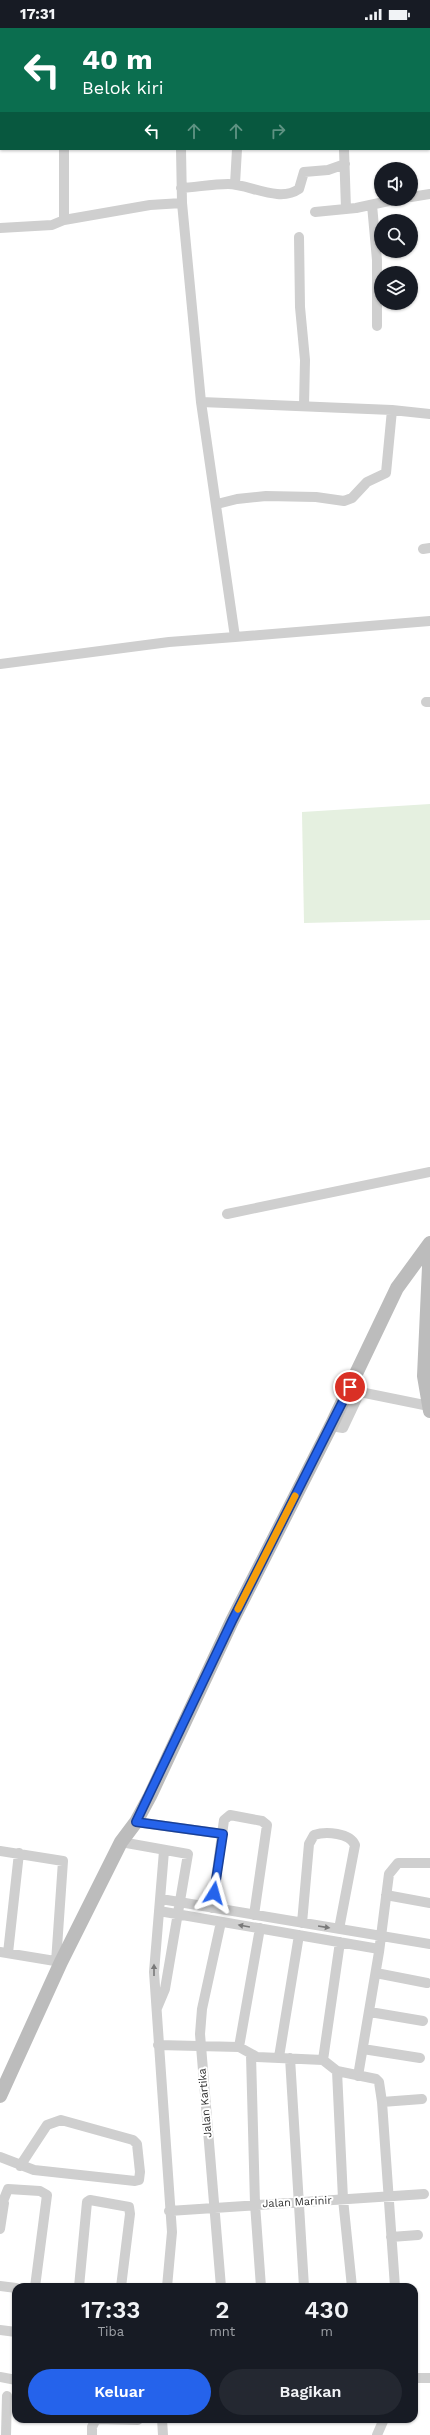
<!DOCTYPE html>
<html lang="id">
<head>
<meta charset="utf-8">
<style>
	body { margin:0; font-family:"Work Sans",sans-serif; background:#242831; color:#f1f3f6; height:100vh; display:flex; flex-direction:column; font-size:15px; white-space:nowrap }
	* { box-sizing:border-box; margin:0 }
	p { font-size:13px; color:#9ea1a6 }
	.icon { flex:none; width:22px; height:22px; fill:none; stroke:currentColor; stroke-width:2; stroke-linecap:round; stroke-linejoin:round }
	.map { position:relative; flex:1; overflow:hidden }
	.details { position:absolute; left:12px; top:2255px; width:406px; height:140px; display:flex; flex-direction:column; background:#171b24; border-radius:12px; box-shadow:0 1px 3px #0004 }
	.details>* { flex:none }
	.guide { position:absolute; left:0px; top:0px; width:430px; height:122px; box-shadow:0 1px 3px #0004; background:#0b6e4f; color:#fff; overflow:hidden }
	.controls { position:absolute; left:374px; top:134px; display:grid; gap:8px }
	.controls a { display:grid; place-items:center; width:44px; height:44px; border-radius:50%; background:#171b24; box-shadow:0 1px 3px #0004; font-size:20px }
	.pin { position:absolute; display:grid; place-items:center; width:34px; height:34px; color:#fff; margin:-17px; border:2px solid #fff; border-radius:50%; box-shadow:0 1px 4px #0007 }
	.me { position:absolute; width:44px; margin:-22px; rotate:8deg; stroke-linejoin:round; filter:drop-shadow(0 0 3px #0008) }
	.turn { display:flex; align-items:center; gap:14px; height:84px; padding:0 16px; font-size:18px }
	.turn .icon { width:52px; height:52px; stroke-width:2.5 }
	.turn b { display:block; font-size:28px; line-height:34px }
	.lanes { display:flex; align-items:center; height:38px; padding:0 16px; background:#0003; justify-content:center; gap:20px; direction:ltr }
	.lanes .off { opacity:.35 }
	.eta { display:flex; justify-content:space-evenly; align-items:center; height:68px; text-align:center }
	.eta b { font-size:24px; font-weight:600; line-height:28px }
	.button { display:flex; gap:8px; margin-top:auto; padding:8px 16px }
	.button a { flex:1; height:46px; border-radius:24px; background:#2563eb; color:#fff; font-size:16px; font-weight:600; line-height:46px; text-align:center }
	.button a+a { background:#242831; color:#f1f3f6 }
	.status { display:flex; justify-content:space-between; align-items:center; height:28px; padding:0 20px; background:#171b24; direction:ltr }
	.status svg { height:11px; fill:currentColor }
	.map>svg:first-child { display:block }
	.green { fill:#e5f0e0 }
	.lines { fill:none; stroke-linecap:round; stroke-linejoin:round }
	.street { stroke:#cfcfcf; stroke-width:10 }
	.secondary { stroke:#bcbcbc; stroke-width:14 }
	.oneway { fill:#797979 }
	.route-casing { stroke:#184099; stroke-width:10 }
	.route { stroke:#2563eb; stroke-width:7 }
	.slow { stroke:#f59e0b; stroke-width:7 }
	.labels { text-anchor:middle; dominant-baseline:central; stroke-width:4; stroke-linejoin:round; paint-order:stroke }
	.street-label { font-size:11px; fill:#323232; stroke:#fff }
</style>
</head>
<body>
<div class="status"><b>17:31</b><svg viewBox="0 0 49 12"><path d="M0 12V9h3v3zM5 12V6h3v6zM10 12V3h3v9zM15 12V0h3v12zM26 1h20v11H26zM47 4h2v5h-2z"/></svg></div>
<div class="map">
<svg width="430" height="2407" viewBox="0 0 430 2407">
	<rect width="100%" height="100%" fill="#fff"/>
	<path class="green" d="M430 776V892L304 895 302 784Z"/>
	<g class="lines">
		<path class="street" d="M152 0V1
			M329 0V1
			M90 1V0
			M255 1V0
			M64 121V192
			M344 121 346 181
			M235 156 237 121
			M181 160C197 159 213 156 228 156 249 156 279 175 299 161L304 144 328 142 345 136
			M411 169 430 166
			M182 175 201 374 235 609 430 593
			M372 177 377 232V298
			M315 184 356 180 398 171
			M0 200 52 197 64 192 150 177 182 175 181 121
			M299 209 300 279 305 332 304 378
			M201 374 392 382
			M217 476 237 471 266 468 316 469 344 473 352 470 367 454 386 445 392 382 430 386
			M423 521 430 520
			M0 636 169 614 235 609
			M426 674H430
			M227 1186 430 1144
			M331 1398 343 1400 360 1364 429 1378
			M136 1794 223 1806
			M121 1814 188 1826 165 1961 157 1980
			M0 1823 63 1833 56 1934
			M164 1823 154 1944 172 2204 167 2259
			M386 1867 430 1875
			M161 1871 430 1916
			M212 1880 224 1792 230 1787 262 1793 267 1797 254 1887
			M159 1883 379 1921
			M302 1895 309 1816 314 1807C326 1803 350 1805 355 1817L339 1901
			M0 1924 61 1934
			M8 1925 19 1825
			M376 1945 427 1955
			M370 1984 423 1993
			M158 2017 239 2019 257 2029 323 2032 337 2043 376 2051 379 2054 382 2074 395 2259
			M239 2019 260 1900
			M363 2021 420 2030
			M251 2027 255 2176 261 2259
			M279 2029 299 1907
			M290 2030 304 2259
			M323 2032 340 1914
			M337 2043 343 2171 352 2259
			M358 2048 379 1924 389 1846 398 1835H430
			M382 2074 422 2071
			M0 2129 34 2142 135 2153 139 2152 140 2144 137 2116 133 2112 61 2092 47 2097 20 2138
			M0 2181 8 2161 40 2163 47 2167 35 2259
			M169 2183 424 2166
			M0 2201 4 2175
			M391 2209 418 2207
			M0 2258 16 2260
			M79 2259 87 2174 90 2172 129 2179 130 2186 121 2259
			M221 2259 200 2006 202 1981 221 1894
			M0 2302 16 2304
			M0 2349 16 2352
			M414 2350H430
			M162 2391 163 2407
			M6 2407 7 2368
			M92 2407V2399L96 2391 138 2392
			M377 2407 384 2391"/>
		<path class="secondary" d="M207 1 210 0
			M0 62H1
			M430 1217 424 1348 430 1383
			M0 2068 61 1934 121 1814 136 1794 150 1768 232 1593 331 1398 397 1260 430 1215"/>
	</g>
	<defs><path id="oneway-solid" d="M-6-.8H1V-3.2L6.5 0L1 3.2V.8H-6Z"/></defs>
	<g class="oneway">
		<use href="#oneway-solid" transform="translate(244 1898) rotate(-170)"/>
		<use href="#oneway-solid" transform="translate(324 1899) rotate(9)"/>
		<use href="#oneway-solid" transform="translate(154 1942) rotate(-90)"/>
	</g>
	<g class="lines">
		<defs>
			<path id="route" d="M214 1865 223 1806 136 1794 232 1593 350 1359"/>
		</defs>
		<use href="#route" class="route-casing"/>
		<use href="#route" class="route"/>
		<path class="slow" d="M238 1581 295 1468"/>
	</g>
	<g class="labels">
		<g class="street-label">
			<text transform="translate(205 2075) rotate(-95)">Jalan Kartika</text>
			<text transform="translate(297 2174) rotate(-3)">Jalan Marinir</text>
		</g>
	</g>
</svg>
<div class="controls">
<a><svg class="icon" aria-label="sound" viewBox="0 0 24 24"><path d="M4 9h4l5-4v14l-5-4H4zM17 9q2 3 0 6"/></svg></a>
<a><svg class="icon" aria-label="search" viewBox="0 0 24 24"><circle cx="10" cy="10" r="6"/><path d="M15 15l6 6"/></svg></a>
<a><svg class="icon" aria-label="layers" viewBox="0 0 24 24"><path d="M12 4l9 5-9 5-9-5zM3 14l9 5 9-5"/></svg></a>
</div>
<div class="pin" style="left:350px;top:1359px;background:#d93025"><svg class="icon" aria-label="arrive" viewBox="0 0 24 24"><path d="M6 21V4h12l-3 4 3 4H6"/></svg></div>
<svg class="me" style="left:214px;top:1865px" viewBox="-20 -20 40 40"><path d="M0-17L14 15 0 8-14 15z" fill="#2563eb" stroke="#fff" stroke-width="4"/></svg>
<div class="guide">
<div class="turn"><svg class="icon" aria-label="left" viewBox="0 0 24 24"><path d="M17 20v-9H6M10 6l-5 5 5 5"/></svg><div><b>40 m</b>Belok kiri</div></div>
<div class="lanes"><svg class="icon" aria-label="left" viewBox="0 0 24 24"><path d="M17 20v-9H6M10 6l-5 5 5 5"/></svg><svg class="icon off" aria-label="ahead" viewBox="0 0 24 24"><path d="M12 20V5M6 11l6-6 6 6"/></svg><svg class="icon off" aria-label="ahead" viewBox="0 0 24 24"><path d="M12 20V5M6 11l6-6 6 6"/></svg><svg class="icon off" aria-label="right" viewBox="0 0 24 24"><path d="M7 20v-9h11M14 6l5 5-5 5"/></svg></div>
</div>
<section class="details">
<div class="eta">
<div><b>17:33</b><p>Tiba</p></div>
<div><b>2</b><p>mnt</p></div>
<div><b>430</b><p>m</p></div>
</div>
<div class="button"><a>Keluar</a><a>Bagikan</a></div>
</section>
</div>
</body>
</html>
